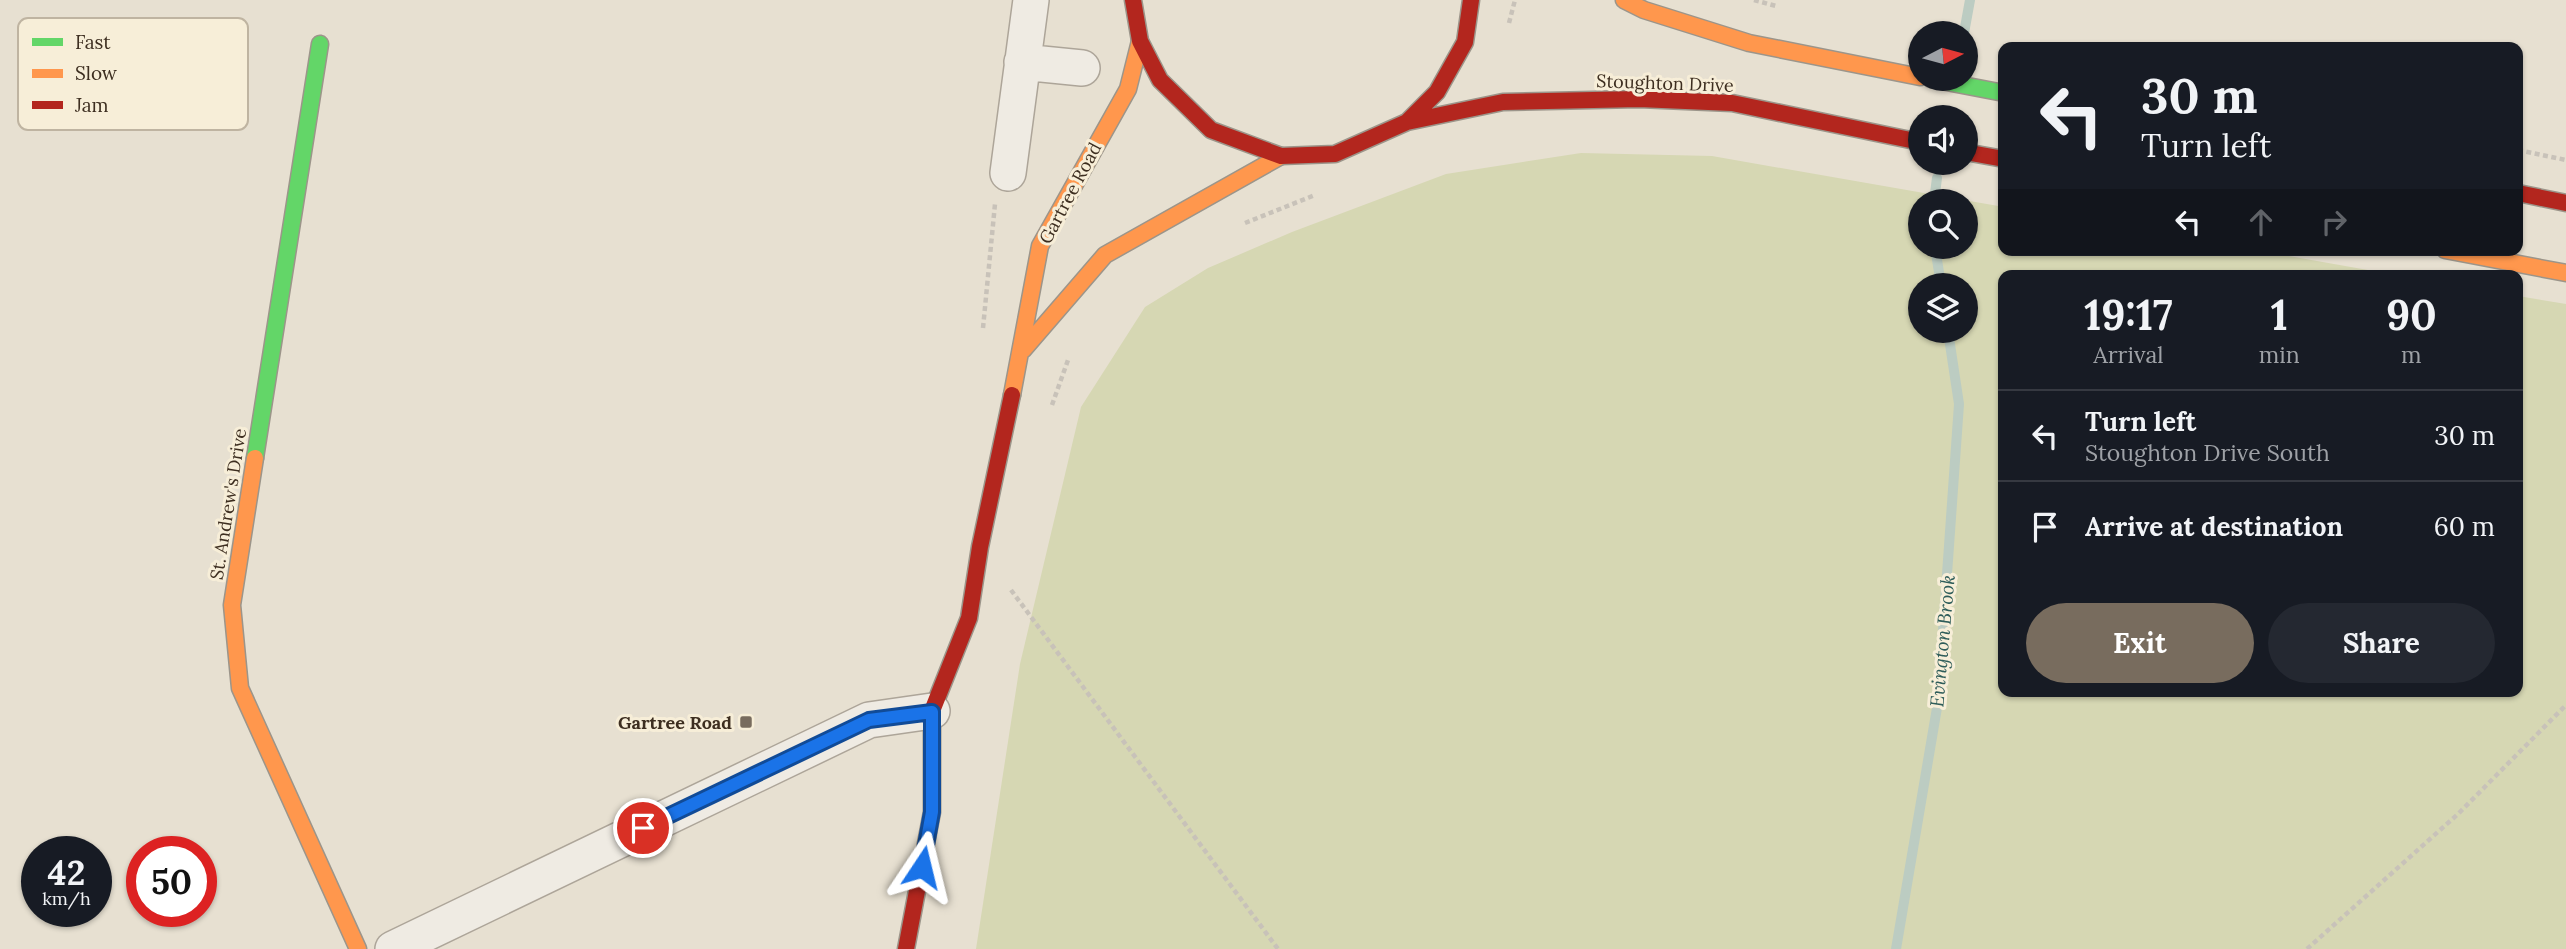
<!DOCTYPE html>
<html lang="en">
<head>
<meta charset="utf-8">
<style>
	body { margin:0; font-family:Lora,serif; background:#242831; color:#f1f3f6; height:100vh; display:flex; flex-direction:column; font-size:26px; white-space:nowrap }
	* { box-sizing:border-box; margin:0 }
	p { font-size:23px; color:#9ea1a6 }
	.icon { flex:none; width:38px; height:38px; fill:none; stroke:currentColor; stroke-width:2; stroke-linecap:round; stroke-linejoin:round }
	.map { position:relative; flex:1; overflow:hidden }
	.drawer { position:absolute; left:1998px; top:270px; width:525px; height:427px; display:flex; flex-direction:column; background:#171b24; border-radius:14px; box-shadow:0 2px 5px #0004 }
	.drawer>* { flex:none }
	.guide { position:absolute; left:1998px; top:42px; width:525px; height:214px; border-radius:14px; box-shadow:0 2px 5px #0004; background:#171b24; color:#f1f3f6; overflow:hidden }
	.needle { width:46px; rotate:84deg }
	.buttons { position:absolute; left:1908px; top:21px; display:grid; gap:14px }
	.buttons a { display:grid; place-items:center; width:70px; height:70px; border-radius:50%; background:#171b24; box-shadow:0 2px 5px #0004; font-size:35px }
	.speed { position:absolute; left:21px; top:836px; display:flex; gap:14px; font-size:35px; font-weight:700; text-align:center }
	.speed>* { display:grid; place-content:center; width:91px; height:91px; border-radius:50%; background:#171b24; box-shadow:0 2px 5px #0004; line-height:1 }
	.speed small { font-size:18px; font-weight:400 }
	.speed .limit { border:10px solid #d22; background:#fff; color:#111 }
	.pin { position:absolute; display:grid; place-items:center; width:60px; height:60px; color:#fff; margin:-30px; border:4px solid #fff; border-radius:50%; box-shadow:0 2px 7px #0007 }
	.me { position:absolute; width:77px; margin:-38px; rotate:10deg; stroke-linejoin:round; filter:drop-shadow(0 0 5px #0008) }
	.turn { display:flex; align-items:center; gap:24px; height:147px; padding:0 28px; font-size:32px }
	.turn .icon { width:91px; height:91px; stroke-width:2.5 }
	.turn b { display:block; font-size:49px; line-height:60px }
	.lanes { display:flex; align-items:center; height:66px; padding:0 28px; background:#0003; justify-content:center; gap:35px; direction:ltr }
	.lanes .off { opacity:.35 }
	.eta { display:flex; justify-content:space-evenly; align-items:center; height:119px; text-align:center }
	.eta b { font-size:42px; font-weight:700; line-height:49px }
	.primary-button { display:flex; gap:14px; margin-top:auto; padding:14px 28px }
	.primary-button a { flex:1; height:80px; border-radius:42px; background:#786c5e; color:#fff; font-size:28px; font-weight:700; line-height:80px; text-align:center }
	.primary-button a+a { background:#242831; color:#f1f3f6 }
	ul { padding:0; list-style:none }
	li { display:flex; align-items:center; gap:21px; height:91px; padding:0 28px; border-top:2px solid #363941 }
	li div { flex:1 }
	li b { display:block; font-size:26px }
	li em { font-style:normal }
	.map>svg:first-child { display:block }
	.green { fill:#d6d7b3; fill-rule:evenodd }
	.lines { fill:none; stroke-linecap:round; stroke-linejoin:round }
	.stream { stroke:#bcccc2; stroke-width:10 }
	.street-casing { stroke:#ada599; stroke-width:38 }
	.fast-casing { stroke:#9c958a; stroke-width:19 }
	.slow-casing { stroke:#9c958a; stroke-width:19 }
	.jam-casing { stroke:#9c958a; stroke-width:19 }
	.path { stroke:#c8c2b9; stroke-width:4.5; stroke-dasharray:5 3.5; stroke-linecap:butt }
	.street { stroke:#efebe3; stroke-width:35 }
	.fast { stroke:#63d668; stroke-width:16 }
	.slow { stroke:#ff974d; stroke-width:16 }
	.jam { stroke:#b3261e; stroke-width:16 }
	.route-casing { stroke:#114b97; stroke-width:18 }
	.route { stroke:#1a73e8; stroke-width:12 }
	.poi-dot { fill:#786c5e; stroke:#f7eed8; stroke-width:2.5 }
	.labels { text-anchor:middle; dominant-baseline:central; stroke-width:6; stroke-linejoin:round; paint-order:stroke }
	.street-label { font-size:18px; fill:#3d2e20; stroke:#f7eed8 }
	.poi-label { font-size:18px; font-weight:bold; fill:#3d2e20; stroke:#f7eed8; text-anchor:end }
	.water-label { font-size:19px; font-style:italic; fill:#2f5d5a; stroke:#f7eed8 }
	.key { fill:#f7eed8; stroke:#bfb4a1; stroke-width:2 }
	.key-label { font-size:19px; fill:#3d2e20 }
</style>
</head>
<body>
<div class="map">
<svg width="2566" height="949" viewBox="0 0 2566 949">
	<rect width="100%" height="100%" fill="#e7e0d1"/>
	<path class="green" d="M1581 153 1712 156 2004 207V250H2255L2396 275H2004V691H2518V296L2566 304V949H976L1020 664 1081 407 1145 307 1208 268 1292 232 1446 174ZM1920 201H1965V247H1920ZM1920 285H1965V331H1920Z"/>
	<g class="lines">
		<path class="stream" d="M1964 33 1970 0
			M1934 201 1937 178
			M1935 247 1941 285
			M1896 949 1938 702 1959 404 1948 331"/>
		<defs>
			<path id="street" d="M1022 62 1082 68
				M1008 173 1031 0
				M393 949 869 720 932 711"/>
			<path id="fast" d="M1931 79 2004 93
				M255 458 320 44"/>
			<path id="slow" d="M1624 0 1644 10 1749 43 1920 77
				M2445 250 2566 273
				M1023 350 1105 255 1281 156
				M1012 395 1040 246 1128 89 1140 41
				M255 458 232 605 240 688 358 949"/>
			<path id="jam" d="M1133 0 1140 41 1160 80 1211 130 1281 156 1335 154 1407 122 1437 92 1465 42 1471 0
				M1407 122 1503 102 1639 99 1732 103 1920 142
				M1965 152 2004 159
				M2518 193 2566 203
				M906 949 932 812V711L969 618 980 547 1012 395"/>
		</defs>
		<use href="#street" class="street-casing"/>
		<use href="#fast" class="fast-casing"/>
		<use href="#slow" class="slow-casing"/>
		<use href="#jam" class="jam-casing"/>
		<path class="path" d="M1754 0 1776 6
			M1509 23 1515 0
			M2518 150 2566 160
			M1245 223 1315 195
			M983 328 995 204
			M1052 405 1068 360
			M1011 590 1278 949
			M2307 949 2458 814 2566 705"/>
		<use href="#street" class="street"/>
		<use href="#fast" class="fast"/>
		<use href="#slow" class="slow"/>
		<use href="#jam" class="jam"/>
	</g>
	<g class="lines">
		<defs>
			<path id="route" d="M643 828 869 720 932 712V812L922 867"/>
		</defs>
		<use href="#route" class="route-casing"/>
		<use href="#route" class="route"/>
	</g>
	<rect class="poi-dot" x="739" y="715" width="14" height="14" rx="3.5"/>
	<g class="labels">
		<g class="street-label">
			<text transform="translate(1665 83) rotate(2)">Stoughton Drive</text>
			<text transform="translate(1070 193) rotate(-62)">Gartree Road</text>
			<text transform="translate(228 504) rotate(-81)">St. Andrew's Drive</text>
		</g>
		<g class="poi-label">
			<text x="732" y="722">Gartree Road</text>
		</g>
		<g class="water-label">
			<text transform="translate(1942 641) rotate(-85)">Evington Brook</text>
		</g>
	</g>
	<rect x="18" y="18" width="230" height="112" rx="10" class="key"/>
	<rect x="32" y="38" width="31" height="8" fill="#63d668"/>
	<rect x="32" y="69" width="31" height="9" fill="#ff974d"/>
	<rect x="32" y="101" width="31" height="8" fill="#b3261e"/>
	<g class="key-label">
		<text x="75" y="49">Fast</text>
		<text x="75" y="80">Slow</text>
		<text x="75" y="112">Jam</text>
	</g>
</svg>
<div class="buttons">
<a><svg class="needle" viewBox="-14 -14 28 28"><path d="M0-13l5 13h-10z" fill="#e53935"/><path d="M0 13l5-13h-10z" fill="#9ea1a6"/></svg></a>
<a><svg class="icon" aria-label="sound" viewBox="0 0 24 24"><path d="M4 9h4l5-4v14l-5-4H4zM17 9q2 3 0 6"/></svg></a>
<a><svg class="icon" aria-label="search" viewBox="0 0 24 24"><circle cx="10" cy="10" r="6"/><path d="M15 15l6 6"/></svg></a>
<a><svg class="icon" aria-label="layers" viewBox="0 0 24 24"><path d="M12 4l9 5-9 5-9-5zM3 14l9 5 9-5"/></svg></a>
</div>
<div class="speed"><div>42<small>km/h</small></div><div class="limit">50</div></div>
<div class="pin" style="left:643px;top:828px;background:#d93025"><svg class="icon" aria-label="arrive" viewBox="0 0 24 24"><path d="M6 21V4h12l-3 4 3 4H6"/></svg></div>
<svg class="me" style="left:922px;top:867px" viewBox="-20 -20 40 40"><path d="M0-17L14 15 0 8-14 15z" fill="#1a73e8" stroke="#fff" stroke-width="4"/></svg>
<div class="guide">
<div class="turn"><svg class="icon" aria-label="left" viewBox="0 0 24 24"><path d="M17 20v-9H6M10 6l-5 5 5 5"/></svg><div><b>30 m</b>Turn left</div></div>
<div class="lanes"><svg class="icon" aria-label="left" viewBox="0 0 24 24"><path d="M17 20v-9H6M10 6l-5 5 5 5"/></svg><svg class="icon off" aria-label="ahead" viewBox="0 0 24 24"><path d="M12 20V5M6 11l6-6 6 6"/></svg><svg class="icon off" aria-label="right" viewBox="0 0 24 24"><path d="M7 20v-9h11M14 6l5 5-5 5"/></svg></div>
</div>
<section class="drawer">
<div class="eta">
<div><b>19:17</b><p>Arrival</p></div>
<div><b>1</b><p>min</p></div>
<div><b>90</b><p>m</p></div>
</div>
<ul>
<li><svg class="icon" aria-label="left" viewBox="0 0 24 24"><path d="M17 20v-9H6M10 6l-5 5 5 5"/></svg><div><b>Turn left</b><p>Stoughton Drive South</p></div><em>30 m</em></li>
<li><svg class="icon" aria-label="arrive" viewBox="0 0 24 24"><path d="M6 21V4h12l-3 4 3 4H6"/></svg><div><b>Arrive at destination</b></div><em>60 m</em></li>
</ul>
<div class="primary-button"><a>Exit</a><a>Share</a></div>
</section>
</div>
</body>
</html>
